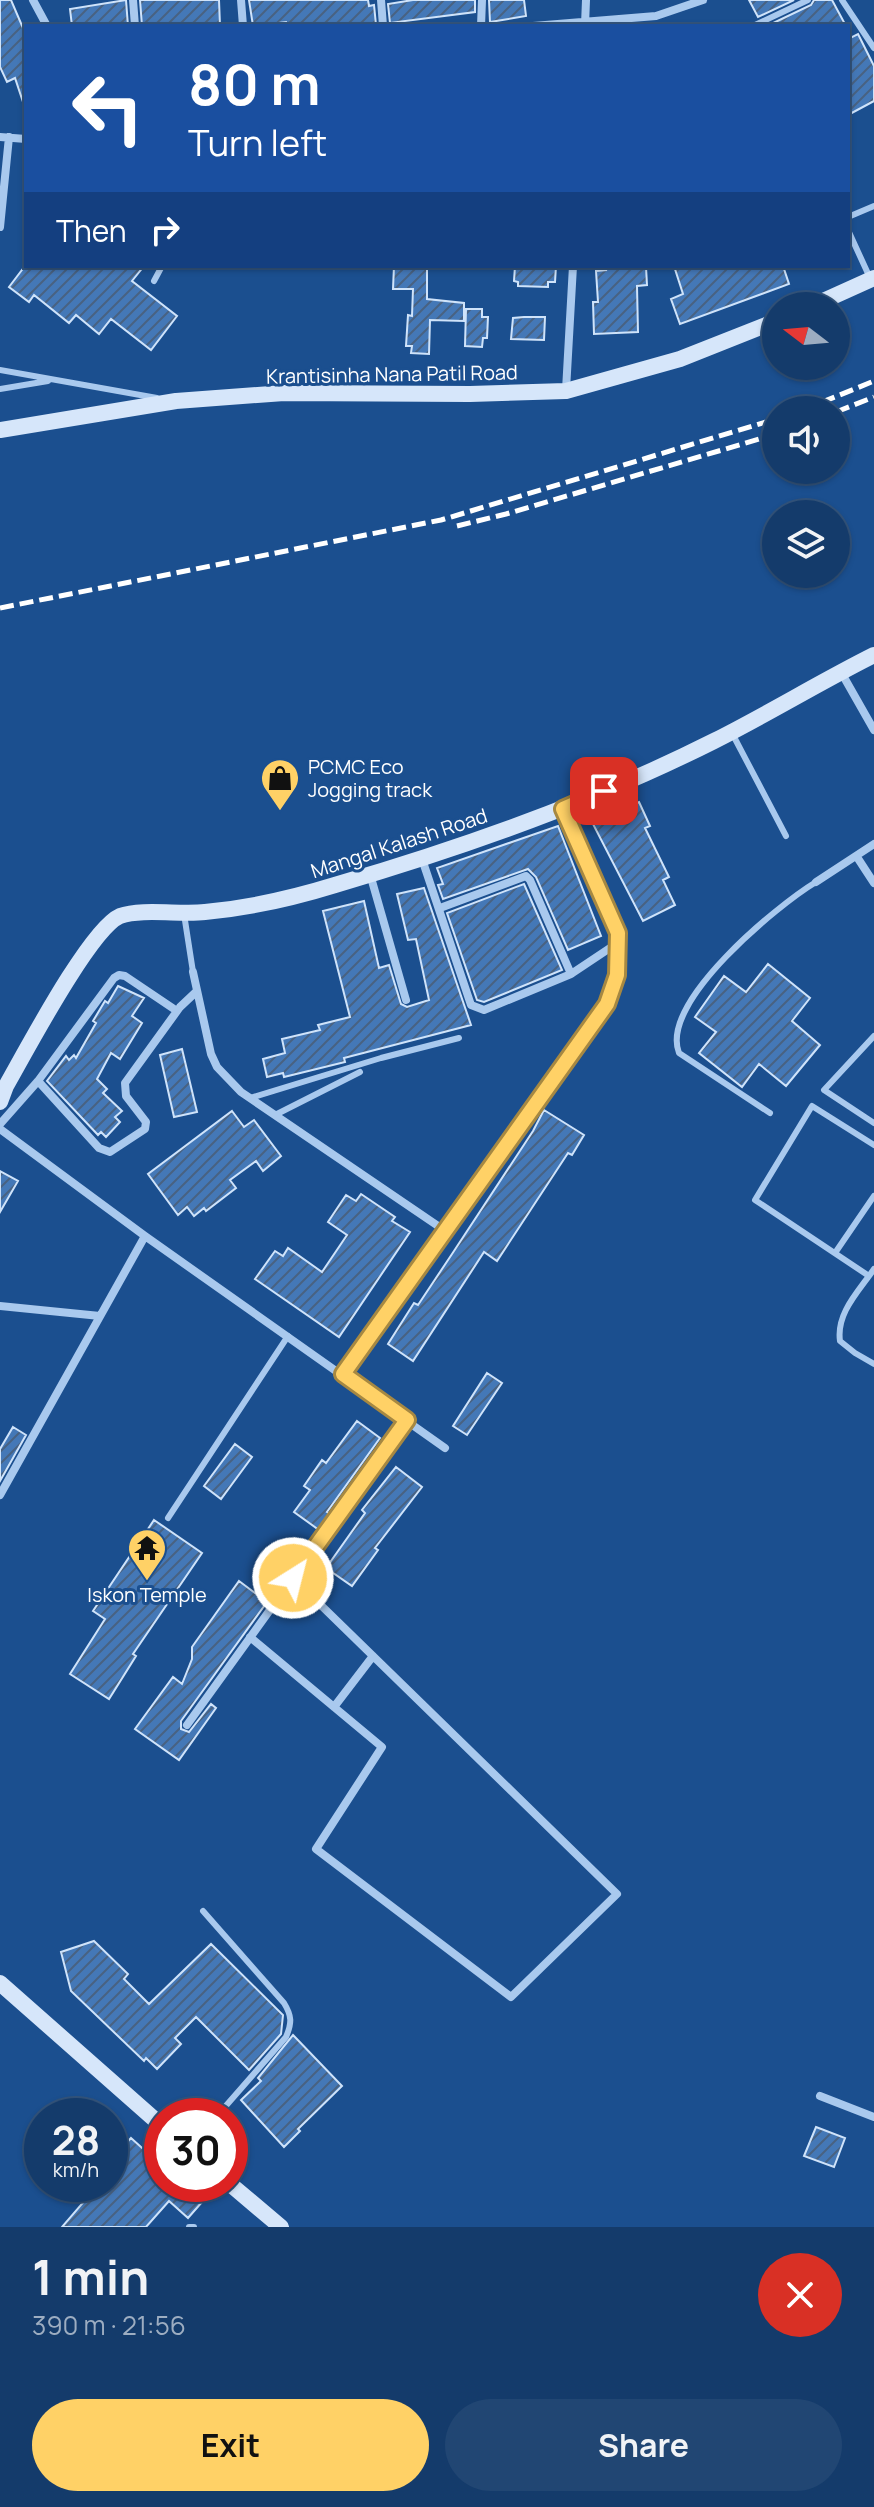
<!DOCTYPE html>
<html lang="en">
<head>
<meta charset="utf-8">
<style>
	body { margin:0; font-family:Manrope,sans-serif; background:#214673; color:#f1f3f6; height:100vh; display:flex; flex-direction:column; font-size:30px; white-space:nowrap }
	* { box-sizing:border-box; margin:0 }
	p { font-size:26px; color:#9dadc1 }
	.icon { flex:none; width:44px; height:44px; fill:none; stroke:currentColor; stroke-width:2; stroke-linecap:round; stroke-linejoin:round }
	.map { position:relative; height:2227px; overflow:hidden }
	.sheet { display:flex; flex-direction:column; background:#143b6b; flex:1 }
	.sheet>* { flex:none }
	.hud { position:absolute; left:24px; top:24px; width:826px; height:244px; border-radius:0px; box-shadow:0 2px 6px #0004,0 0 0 2px #33557e; background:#1a4fa0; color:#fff; overflow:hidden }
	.needle { width:52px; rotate:286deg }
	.controls { position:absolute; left:762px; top:292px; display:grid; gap:16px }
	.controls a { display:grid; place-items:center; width:88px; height:88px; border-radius:50%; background:#143b6b; box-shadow:0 2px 6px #0004,0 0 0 2px #33557e; font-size:40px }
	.speed { position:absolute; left:24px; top:2098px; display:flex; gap:16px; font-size:40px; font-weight:700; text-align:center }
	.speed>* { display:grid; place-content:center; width:104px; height:104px; border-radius:50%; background:#143b6b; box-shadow:0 2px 6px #0004,0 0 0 2px #33557e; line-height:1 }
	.speed small { font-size:20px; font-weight:400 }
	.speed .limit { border:12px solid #d22; background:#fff; color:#111 }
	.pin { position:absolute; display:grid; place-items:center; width:68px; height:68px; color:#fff; margin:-34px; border-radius:16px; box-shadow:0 4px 12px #0006 }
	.me { position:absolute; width:88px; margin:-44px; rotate:36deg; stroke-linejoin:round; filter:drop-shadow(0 0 6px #0008) }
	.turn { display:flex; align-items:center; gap:28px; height:168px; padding:0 32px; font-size:36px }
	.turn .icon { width:104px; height:104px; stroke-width:2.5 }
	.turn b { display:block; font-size:56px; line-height:68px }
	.then { display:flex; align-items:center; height:76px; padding:0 32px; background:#0003; gap:16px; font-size:30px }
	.round { display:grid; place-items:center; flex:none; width:84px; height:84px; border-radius:42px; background:#214673 }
	.head { display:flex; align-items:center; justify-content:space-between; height:136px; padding:0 32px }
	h1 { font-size:48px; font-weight:700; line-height:60px }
	.cta { display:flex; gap:16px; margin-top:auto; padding:16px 32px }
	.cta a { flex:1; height:92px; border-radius:48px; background:#ffd166; color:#111; font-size:32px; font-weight:700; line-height:92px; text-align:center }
	.cta a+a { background:#214673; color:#f1f3f6 }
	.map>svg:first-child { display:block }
	.building { fill:url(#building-hatch); stroke:#cfe3fa; stroke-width:2 }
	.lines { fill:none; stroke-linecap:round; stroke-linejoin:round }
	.lane { stroke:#a9c9ee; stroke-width:6 }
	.street { stroke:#a9c9ee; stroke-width:8 }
	.secondary { stroke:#d6e6fa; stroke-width:16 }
	.rail { stroke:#fff; stroke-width:5; stroke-dasharray:14 6; stroke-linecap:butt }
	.route-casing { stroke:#a68842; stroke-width:20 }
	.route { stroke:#ffd166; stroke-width:14 }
	.labels { text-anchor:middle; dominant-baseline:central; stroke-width:6; stroke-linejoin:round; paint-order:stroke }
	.street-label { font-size:20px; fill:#fff; stroke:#1b4f8f }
	.poi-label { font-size:20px; fill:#fff; stroke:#1b4f8f; text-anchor:start }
</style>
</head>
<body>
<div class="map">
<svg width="874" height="2227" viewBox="0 0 874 2227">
	<defs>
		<pattern id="building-hatch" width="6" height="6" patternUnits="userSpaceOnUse" patternTransform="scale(2)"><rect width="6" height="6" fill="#4478b7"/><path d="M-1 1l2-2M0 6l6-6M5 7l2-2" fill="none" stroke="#486282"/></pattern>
	</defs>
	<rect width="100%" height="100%" fill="#1b4f8f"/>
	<path class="building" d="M0 0H11L26 35V102H23L15 78 7 82 0 67Z
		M126 0 128 26H72L70 9Z
		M140 0H219L220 26H142Z
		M249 0H368L369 6 374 5 376 25 327 26V23L287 26 286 22 253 26Z
		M413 0H475V12L390 23 388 4Z
		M489 0H524L526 16 490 22Z
		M749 0H794L758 17Z
		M814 0H832L846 26H767L811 5Z
		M858 34 874 66V101L848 115V39Z
		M25 266H144L132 281 177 316 151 350 111 319 99 334 76 315 69 323 34 295 29 302 9 287Z
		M394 266H427V299L464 303V321L430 320 429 354 411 353 412 346H406L408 315 412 316 413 289H393Z
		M515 266H556L555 282H548V287L518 286V282L514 281Z
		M605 266 646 267 647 285 637 286 638 332 594 334 593 302H598L596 271 606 270Z
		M674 266H783L789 284 680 324 671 299 683 294Z
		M466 309H482V317H488L487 338H483L482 347 465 346Z
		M524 317H545L544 340 511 339 513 318Z
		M639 802 650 826 645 828 669 877 663 880 675 905 643 921 593 824Z
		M558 826 601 936 568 950 536 877 528 869 443 899 438 885 443 884 437 868Z
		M524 884 562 970 484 1002 477 1000 447 913Z
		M424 888 471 1025 344 1058 345 1062 284 1077 283 1073 267 1077 263 1059 285 1053 282 1039 320 1030 318 1025 350 1017 323 911 364 901 379 968 389 965 401 1004 407 1007 429 1000 416 939 408 940 397 894Z
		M768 964 810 998 792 1021 820 1045 786 1086 759 1064 742 1087 699 1053 716 1032 695 1017 724 976 746 992Z
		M118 986 144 998 132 1016 142 1023 120 1059 111 1053 97 1079 107 1089 103 1093 122 1111 115 1117 120 1122 106 1137 101 1132 98 1135 47 1081 66 1056 69 1060 74 1055 76 1058 96 1023 93 1021 105 1001 108 1003Z
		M182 1049 197 1112 174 1117 160 1055Z
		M544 1110 584 1135 572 1155 568 1153 497 1261 484 1252 413 1361 388 1344 414 1303 418 1305 452 1254 533 1131Z
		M232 1111 244 1127 254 1120 281 1156 263 1171 256 1161 230 1180 236 1188 206 1211 204 1208 194 1216 187 1207 178 1215 148 1174Z
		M0 1171 18 1181 0 1212Z
		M361 1194 395 1217 392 1221 410 1232 339 1337 255 1279 275 1251 283 1256 288 1248 322 1272 347 1235 328 1222 346 1195 356 1201Z
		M487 1373 502 1383 467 1435 453 1426Z
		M357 1421 380 1438 327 1512 330 1514 319 1530 294 1512 310 1490 304 1486 322 1460 326 1463Z
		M13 1427 26 1435 0 1481V1449Z
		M235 1444 252 1457 221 1499 204 1486Z
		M396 1467 422 1487 375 1548 378 1550 352 1586 326 1568 365 1513 362 1510Z
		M154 1520 202 1553 133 1654 136 1656 109 1699 70 1674 105 1619 93 1611Z
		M239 1581 267 1602 181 1721V1729L189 1732 211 1704 216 1708 179 1760 135 1729 173 1677 182 1684 192 1659V1647Z
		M94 1941 128 1974 124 1979 149 2004 211 1944 283 2015 281 2034 249 2070 196 2017 175 2038 181 2044 157 2069 146 2058 144 2061 71 1991 61 1952Z
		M293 2035 342 2086 298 2129 300 2131 284 2147 241 2100 261 2081 258 2078Z
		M816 2127 845 2138 834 2167 804 2156Z
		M131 2138 162 2166V2184H181L202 2202 188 2218 169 2201 146 2227H62L99 2184H110V2172L126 2154 121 2149Z"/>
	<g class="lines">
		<path class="lane" d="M842 0 874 48
			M753 26 808 0
			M848 217 874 206
			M848 230 870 278
			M154 281 162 266
			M0 370 157 398
			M0 389 48 381
			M733 735 786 836
			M184 914 193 972
			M874 1036 824 1090 874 1123
			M250 1098 381 1058 459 1038
			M770 1113 679 1053C659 1002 778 905 816 882
			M275 1115 360 1072
			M835 1253 874 1196
			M874 1269C859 1291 836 1313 840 1341L855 1353 874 1364
			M869 1276 755 1200 812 1106 874 1145
			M168 1518 288 1336
			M203 1911 284 2003C292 2016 292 2023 286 2037L217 2116
			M189 2227H194"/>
		<path class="street" d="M33 0 47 26
			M133 0 135 26
			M241 0 243 26
			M381 0 383 26
			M585 25 586 0
			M481 26 482 0
			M533 26 656 16 703 0
			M0 137 26 139
			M0 227 9 137
			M566 390 573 266
			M841 672 874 730
			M857 857 874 883
			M422 859 471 1005 484 1010 571 974
			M370 874 406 1000
			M816 882 874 844
			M440 908 526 876 530 880 571 974 619 942
			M193 972 211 1054 217 1067 241 1092 444 1230
			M38 1081 114 978 119 975 125 976 177 1011
			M0 1124 38 1081 99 1148 110 1152 145 1129 146 1122 126 1096 125 1083 180 1007 197 991
			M0 1129 145 1236 445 1448
			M0 1306 100 1316
			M343 1374 607 1004 617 975 618 933 563 809
			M0 1495 145 1236
			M250 1637 382 1747 316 1849 511 1997 617 1894 293 1578
			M334 1707 373 1656
			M187 1725 407 1420
			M820 2096 874 2117"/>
		<path class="secondary" d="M812 306 874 278
			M0 430 176 401 284 393 470 394 566 391 680 359 776 321
			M0 1102 6 1086C25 1053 90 929 120 916 142 908 181 915 205 912 248 908 293 898 335 885 465 847 593 802 714 741 768 714 820 682 874 655
			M0 1983 162 2126
			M230 2184 281 2227"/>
		<path class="rail" d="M803 410 874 381
			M836 412 874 397
			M457 526 506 514 776 434
			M0 608 441 520 776 419"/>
	</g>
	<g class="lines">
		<defs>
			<path id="route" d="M293 1578 407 1420 343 1374 607 1004 617 975 618 933 563 809 604 791"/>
		</defs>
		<use href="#route" class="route-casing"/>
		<use href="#route" class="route"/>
	</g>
	<defs>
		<symbol id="shop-pin" viewBox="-11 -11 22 30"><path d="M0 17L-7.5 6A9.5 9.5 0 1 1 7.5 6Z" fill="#ffd166" stroke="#1b4f8f"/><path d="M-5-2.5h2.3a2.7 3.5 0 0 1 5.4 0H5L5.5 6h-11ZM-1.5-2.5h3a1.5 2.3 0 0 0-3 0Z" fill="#111"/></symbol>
		<symbol id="temple-pin" viewBox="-11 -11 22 30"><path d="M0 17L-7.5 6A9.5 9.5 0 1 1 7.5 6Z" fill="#ffd166" stroke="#1b4f8f"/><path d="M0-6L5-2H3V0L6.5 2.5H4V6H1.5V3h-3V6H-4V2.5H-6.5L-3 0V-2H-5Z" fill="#111"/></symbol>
	</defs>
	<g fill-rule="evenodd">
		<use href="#shop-pin" x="258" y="756" width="44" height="60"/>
		<use href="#temple-pin" x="125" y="1526" width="44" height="60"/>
	</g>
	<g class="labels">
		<g class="street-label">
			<text transform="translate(392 374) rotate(-1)">Krantisinha Nana Patil Road</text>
			<text transform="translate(399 843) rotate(-18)">Mangal Kalash Road</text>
		</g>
		<g class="poi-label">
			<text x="308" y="766">PCMC Eco<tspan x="308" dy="23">Jogging track</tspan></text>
			<text x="147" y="1594" text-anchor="middle">Iskon Temple</text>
		</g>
	</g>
</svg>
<div class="controls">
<a><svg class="needle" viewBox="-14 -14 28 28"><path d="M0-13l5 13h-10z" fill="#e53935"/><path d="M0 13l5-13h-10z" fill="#9dadc1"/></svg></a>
<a><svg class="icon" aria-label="sound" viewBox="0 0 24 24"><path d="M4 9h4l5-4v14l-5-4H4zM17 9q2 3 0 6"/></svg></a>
<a><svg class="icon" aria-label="layers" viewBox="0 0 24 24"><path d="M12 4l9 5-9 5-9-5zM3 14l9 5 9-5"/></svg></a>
</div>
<div class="speed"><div>28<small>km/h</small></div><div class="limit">30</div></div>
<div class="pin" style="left:604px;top:791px;background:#d93025"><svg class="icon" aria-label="arrive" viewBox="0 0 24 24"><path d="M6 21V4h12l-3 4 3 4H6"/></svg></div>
<svg class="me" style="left:293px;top:1578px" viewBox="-20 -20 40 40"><circle r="17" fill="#ffd166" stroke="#fff" stroke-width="3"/><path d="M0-11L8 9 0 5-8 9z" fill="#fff"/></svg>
<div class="hud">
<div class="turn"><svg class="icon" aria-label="left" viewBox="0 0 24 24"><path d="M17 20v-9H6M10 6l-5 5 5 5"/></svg><div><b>80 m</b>Turn left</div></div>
<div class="then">Then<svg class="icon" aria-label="right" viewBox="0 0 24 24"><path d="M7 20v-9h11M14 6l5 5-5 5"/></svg></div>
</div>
</div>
<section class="sheet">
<div class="head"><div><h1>1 min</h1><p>390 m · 21:56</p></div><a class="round" style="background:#d93025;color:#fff"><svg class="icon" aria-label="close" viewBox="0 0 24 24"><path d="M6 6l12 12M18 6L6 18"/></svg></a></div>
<div class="cta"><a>Exit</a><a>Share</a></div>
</section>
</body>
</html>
